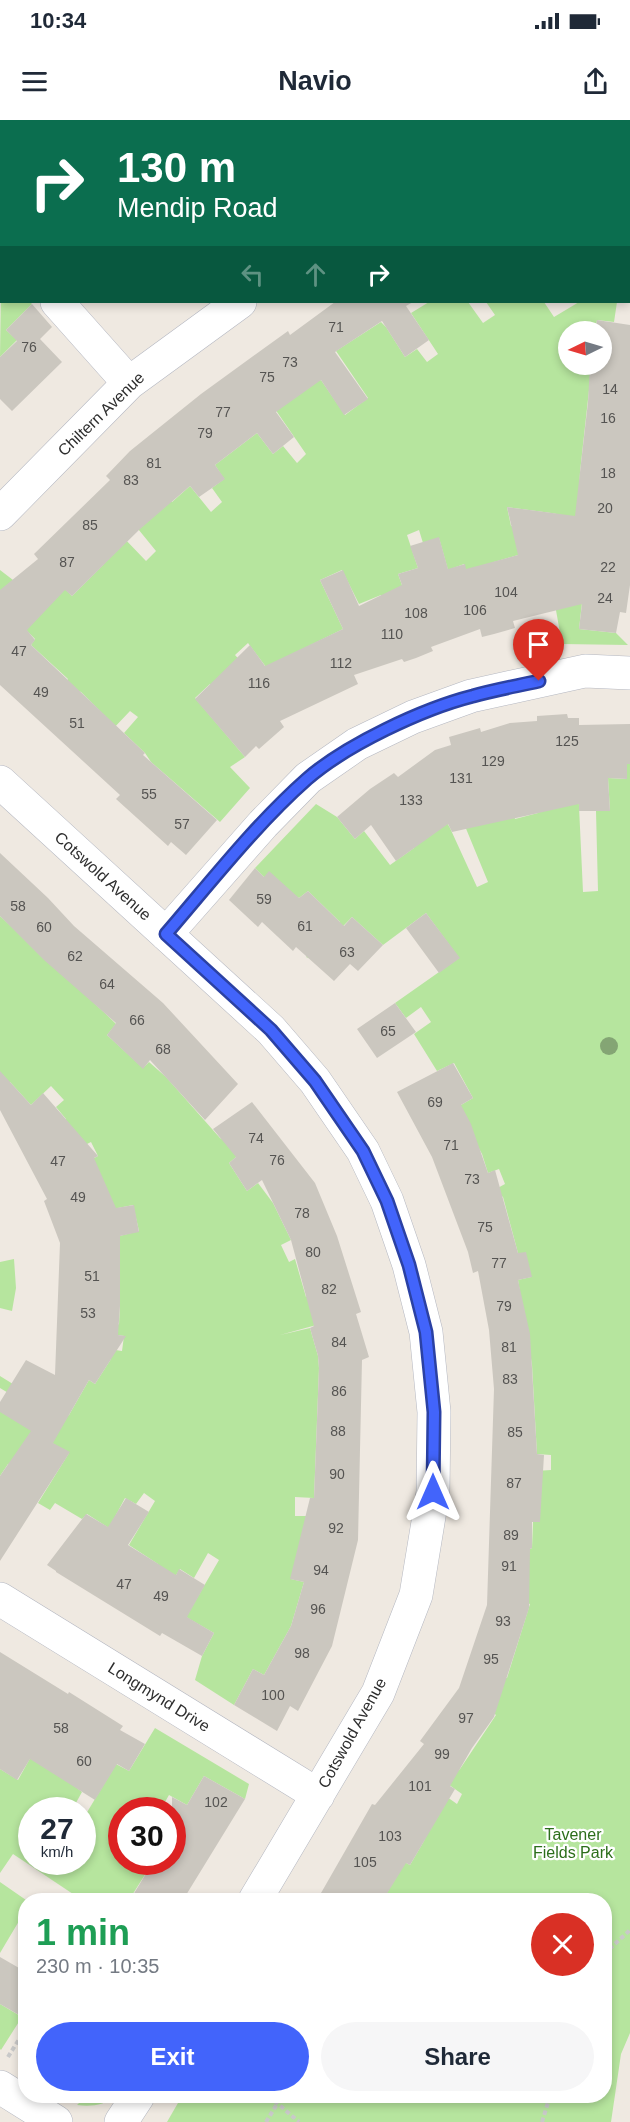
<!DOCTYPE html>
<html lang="en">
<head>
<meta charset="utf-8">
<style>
	body { margin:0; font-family:Arial,sans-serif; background:#f6f6f7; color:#1f2937; height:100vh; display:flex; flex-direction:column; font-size:22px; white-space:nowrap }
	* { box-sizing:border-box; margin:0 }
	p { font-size:20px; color:#747a83 }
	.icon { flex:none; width:33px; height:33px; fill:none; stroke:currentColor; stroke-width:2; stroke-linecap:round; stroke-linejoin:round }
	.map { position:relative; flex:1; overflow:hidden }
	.sheet { position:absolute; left:18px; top:1773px; width:594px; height:210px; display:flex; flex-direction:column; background:#fff; border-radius:24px; box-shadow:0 3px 9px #0003 }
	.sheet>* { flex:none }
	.hud { position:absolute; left:0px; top:0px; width:630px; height:183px; box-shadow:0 3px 9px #0003; background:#0b6e4f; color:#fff; overflow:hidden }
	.needle { width:39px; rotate:265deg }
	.tools { position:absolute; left:558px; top:201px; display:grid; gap:12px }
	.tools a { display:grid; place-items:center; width:54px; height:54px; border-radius:50%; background:#fff; box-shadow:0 3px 9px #0003; font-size:30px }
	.speed { position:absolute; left:18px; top:1677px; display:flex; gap:12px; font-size:30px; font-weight:700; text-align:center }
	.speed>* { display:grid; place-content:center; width:78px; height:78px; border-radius:50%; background:#fff; box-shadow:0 3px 9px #0003; line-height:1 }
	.speed small { font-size:15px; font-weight:400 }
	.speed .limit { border:9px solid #d22; background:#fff; color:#111 }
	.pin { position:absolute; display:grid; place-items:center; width:51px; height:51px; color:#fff; margin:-62px -26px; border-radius:50% 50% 50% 0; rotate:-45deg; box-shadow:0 0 6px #0007 }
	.pin .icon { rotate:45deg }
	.me { position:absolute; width:66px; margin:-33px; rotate:0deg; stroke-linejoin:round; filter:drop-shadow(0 0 4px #0008) }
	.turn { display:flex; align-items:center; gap:21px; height:126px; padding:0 18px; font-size:27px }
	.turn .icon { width:78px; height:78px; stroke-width:2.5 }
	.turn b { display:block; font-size:42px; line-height:51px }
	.lanes { display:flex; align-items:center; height:57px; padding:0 18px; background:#0003; justify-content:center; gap:30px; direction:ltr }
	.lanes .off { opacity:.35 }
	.round { display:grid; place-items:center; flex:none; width:63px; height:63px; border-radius:32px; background:#f6f6f7 }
	.summary { display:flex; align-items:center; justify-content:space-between; height:102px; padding:0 18px }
	h1 { font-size:36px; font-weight:700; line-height:45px; color:#1e9e55 }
	.primary-button { display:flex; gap:12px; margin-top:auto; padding:12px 18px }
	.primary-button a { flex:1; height:69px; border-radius:36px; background:#4264fb; color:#fff; font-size:24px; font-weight:700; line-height:69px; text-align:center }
	.primary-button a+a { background:#f6f6f7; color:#1f2937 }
	.status { display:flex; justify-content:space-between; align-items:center; height:42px; padding:0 30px; background:#fff; direction:ltr }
	.status svg { height:16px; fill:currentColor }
	header { display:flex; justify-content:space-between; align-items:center; height:78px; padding:0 18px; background:#fff; font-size:27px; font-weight:700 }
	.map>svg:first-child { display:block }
	.green { fill:#b6e59e }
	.building { fill:#cbc7bf }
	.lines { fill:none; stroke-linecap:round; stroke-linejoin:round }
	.minor-casing { stroke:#b4b7c1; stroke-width:34 }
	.path { stroke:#c9c9c9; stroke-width:4; stroke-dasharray:4.5 3; stroke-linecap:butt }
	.minor { stroke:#fff; stroke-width:33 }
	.tree { fill:#84a574 }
	.route-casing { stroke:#2b41a3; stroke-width:15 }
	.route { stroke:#4264fb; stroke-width:10 }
	.labels { text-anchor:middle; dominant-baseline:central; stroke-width:4.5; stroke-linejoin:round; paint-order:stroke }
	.number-label { font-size:14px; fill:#555452 }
	.street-label { font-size:16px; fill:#2e2e2e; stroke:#fff }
	.park-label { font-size:16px; fill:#2c6e1b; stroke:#fff }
</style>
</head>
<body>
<div class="status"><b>10:34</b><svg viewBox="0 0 49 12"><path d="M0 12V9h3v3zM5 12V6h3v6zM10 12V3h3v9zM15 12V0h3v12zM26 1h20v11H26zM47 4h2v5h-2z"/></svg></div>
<header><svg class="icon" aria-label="menu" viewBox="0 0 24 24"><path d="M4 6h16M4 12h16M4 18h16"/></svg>Navio<svg class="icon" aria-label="share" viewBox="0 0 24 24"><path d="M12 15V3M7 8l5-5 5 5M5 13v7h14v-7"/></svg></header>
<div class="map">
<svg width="630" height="2002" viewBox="0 0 630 2002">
	<rect width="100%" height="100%" fill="#efe9e1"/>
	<path class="green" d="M79 0H286L284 2Z
		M1 166 2 182H30L32 184 6 210 17 220 0 237Z
		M429 182H468L483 203 495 195 486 182H544L554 197 579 182H617L614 202 597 200 595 211 568 212V244L574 245V250L591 252 580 352 578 398 551 393 507 387 511 406 522 408 588 430 579 509 616 513 628 525 562 524 554 479 522 452 518 435 494 442 467 456 464 444 448 450 439 418 423 423 419 410 407 415 418 448 398 454 408 482 388 490 381 475 359 484 342 450 320 460 343 509 266 547 248 523 235 535 245 546 230 586 210 564 195 578 245 637 230 647 250 668 220 702 151 642 145 633 124 613 138 597 130 591 111 611 101 592 81 572 63 566 68 559 31 525 35 519 0 483V450L13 460 65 469 72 476 103 445 122 416 146 441 156 431 134 404 155 363 172 382 190 366 211 392 222 382 212 368 224 359 215 345 257 313 273 334 283 326 297 343 306 334 266 276 321 260 345 295 368 278 336 231 381 202 386 207 405 237 417 229 427 242 438 234 411 193Z
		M627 644H630V1913L621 1934 611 2002H167L182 1976H604V1780H383L394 1760 395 1737 410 1745 424 1721 440 1672 457 1684 462 1674 445 1662 460 1649 496 1595 485 1586 495 1555 507 1558 530 1484 512 1478 530 1429 532 1428 535 1351 551 1350V1335L537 1334 532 1245 518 1160 531 1157 518 1133 503 1077 494 1070 505 1064 499 1049 488 1053 482 1034 460 993 461 985 473 978 454 943 437 951 414 914 431 902 421 887 406 898 395 883 459 838 426 793 383 825 352 797 311 839 306 837 340 802 308 771 299 778 264 757 255 748 316 684 337 697 355 719 364 711 390 745 414 728 400 709 443 696 450 708 477 767 488 762 460 694 505 661 515 699 538 693 578 665 583 772 598 771 596 691H610L608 658 626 659Z
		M0 796 108 896 116 904 107 915 143 948 149 942 166 957 220 1018 242 1032 229 1043 247 1071 258 1063 273 1083 291 1120 281 1125 289 1142 295 1139 306 1177 312 1175 320 1204 280 1215 310 1208 318 1236 319 1248 314 1378 295 1377V1396H315L291 1459 304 1462 291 1506 264 1555 253 1549 234 1585 195 1560 202 1536 214 1513 186 1497 219 1440 208 1433 194 1458 180 1449 171 1463 154 1452 158 1444 129 1425 155 1381 144 1373 136 1384 125 1378 109 1408 87 1394 82 1399 55 1383 50 1390 38 1383 69 1333 8 1344 0 1356V1292L15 1277 0 1268V1256L66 1297 69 1295 89 1260 95 1264 111 1239 109 1229 122 1231 124 1216 106 1213 119 1204 120 1186 104 1185 119 1163 120 1130 104 1120 139 1111 133 1085 98 1092 79 1046 98 1036 91 1022 75 1030 44 1017 66 999 56 987 64 980 51 966 31 985 10 962 0 971Z
		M14 1139 16 1168 12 1191 0 1188V1142Z
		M155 1608 249 1664 245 1679 204 1656 187 1685 169 1675 161 1689 163 1690H122V1742H153L129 1780H82L13 1734 0 1753V1649L18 1660 33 1633 82 1672 72 1690H32V1742H82L83 1699 116 1644 129 1651Z
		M0 1762 26 1780 25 1791 0 1833Z
		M0 1884 22 1897 1 1930 0 1929Z
		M86 1976H117C104 1985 92 1987 77 1985Z"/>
	<path class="building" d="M335 182H413L406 186 429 220 405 237 382 201 335 232 368 279 344 295 321 260 276 292 294 317 273 334 257 313 215 345 225 359 199 377 190 366 139 410 72 476 65 470 27 510 35 520 31 525 145 633 143 635 217 700 186 735 171 722 168 726 147 707 116 679 120 675 0 565V470L38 439 34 434 110 360 106 356 130 331 201 274 263 229 288 211 290 215Z
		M32 184 52 207 40 219 62 242 12 291 0 279V237L17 221 6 210Z
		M597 200 630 205V465L626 493 620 492 616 513 579 509 582 484 513 501 515 508 494 514 482 517 480 509 431 527 433 531 416 538 404 542 402 539 354 555 358 564 280 601 284 607 259 629 256 626 245 637 195 579 250 525 265 546 343 509 320 460 343 450 359 486 402 465 398 454 418 448 410 426 439 417 448 449 465 444 466 449 518 435 507 387 575 396 588 282 590 244H602V212H595Z
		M567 594 568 598H579V605L630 604V644H627V659L608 658 610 691H579V684L452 712 448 704 396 741 371 705 355 719 337 697 370 669 394 653 398 657 435 630 451 625 449 617 480 608 481 612 510 603 537 601V596Z
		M0 733 48 778 74 806 163 883 238 964 205 1000 150 940 143 949 107 915 116 903 44 840 0 796Z
		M255 748 264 757 269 751 299 778 308 771 344 806 352 797 383 825 358 851 350 844 334 861 296 827 293 831 262 802 258 807 229 780Z
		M426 793 460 838 439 853 406 808Z
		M395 883 416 912 377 938 357 909Z
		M453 943 473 978 461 985 471 1004 488 1053 495 1050 518 1133 526 1132 532 1157 518 1160 530 1214 537 1334 544 1335 540 1402H532V1428L530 1429 529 1488 494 1597 472 1628 450 1666 455 1669 410 1745 406 1743 383 1780H317L372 1684 375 1685 424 1624 420 1621 459 1568 487 1485 494 1269 489 1210 478 1151 473 1153 468 1132 432 1037 397 972Z
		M0 951 31 985 43 973 98 1036 94 1038 116 1088 134 1085 139 1112 120 1116V1186L118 1215 126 1216 95 1264 89 1260 53 1323 70 1332 0 1441V1356L31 1311 0 1292V1282L26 1240 55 1255 60 1123 44 1081 47 1079 0 990Z
		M252 982 315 1063 337 1116 361 1192 356 1194 369 1237 362 1240 358 1420 332 1526 298 1591 290 1586 277 1611 234 1585 253 1549 264 1555 291 1506 304 1462 290 1459 310 1378H314L319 1248 318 1236 310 1208 314 1206 291 1120 262 1060 247 1071 229 1043 236 1037 213 1009Z
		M126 1378 149 1392 128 1425 176 1455 179 1449 205 1465 187 1497 214 1513 202 1536 162 1513 160 1516 56 1452V1451L47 1445 86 1394 108 1407Z
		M0 1532 68 1574 69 1572 123 1606 120 1610 145 1624 129 1651 117 1644 95 1680 30 1639 17 1660 0 1649Z
		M204 1656 245 1679 183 1780H130L153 1742H172V1677L187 1685Z
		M0 1837 26 1852V1899L0 1884Z"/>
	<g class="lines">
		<defs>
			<path id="minor" d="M512 2 514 0
				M0 117 2 119
				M628 144H630
				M57 182 129 263
				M0 394 129 263 240 182
				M0 662 271 910 315 961 363 1031 387 1081 409 1145 426 1212 434 1292 433 1372 416 1475 378 1573 255 1780
				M166 814 263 704 308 658 357 624 413 597 471 576 585 551 630 553
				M0 1479 318 1675
				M0 1967 56 2002
				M121 2002 138 1976"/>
		</defs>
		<use href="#minor" class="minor-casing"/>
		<path class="path" d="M604 1834 630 1810
			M8 1937 26 1908
			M269 1976 299 2002
			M266 2002 277 1984
			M542 2002 550 1976"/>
		<use href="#minor" class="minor"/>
	</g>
	<circle class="tree" cx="609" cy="926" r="9"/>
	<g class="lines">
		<defs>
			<path id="route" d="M433 1372 434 1292 426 1212 409 1145 387 1081 363 1031 315 961 271 910 166 814C210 763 256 704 307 659 346 625 422 589 473 576 494 570 517 566 539 561"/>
		</defs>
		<use href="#route" class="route-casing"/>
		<use href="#route" class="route"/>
	</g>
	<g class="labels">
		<g class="number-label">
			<text x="336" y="207">71</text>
			<text x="29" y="227">76</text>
			<text x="290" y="242">73</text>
			<text x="267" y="257">75</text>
			<text x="610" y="269">14</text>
			<text x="223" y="292">77</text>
			<text x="608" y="298">16</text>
			<text x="205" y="313">79</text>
			<text x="154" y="343">81</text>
			<text x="608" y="353">18</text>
			<text x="131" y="360">83</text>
			<text x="605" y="388">20</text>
			<text x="90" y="405">85</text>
			<text x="67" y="442">87</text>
			<text x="608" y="447">22</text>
			<text x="506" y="472">104</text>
			<text x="605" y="478">24</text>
			<text x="475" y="490">106</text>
			<text x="416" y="493">108</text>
			<text x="392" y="514">110</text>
			<text x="19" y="531">47</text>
			<text x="341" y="543">112</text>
			<text x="259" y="563">116</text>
			<text x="41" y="572">49</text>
			<text x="77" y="603">51</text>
			<text x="567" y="621">125</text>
			<text x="493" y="641">129</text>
			<text x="461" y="658">131</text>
			<text x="149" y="674">55</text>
			<text x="411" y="680">133</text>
			<text x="182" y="704">57</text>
			<text x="264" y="779">59</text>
			<text x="18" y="786">58</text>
			<text x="305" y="806">61</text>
			<text x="44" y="807">60</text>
			<text x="347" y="832">63</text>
			<text x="75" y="836">62</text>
			<text x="107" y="864">64</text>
			<text x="137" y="900">66</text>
			<text x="388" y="911">65</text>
			<text x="163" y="929">68</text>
			<text x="435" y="982">69</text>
			<text x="256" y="1018">74</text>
			<text x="451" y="1025">71</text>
			<text x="277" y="1040">76</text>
			<text x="58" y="1041">47</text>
			<text x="472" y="1059">73</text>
			<text x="78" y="1077">49</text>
			<text x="302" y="1093">78</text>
			<text x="485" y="1107">75</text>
			<text x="313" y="1132">80</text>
			<text x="499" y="1143">77</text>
			<text x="92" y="1156">51</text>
			<text x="329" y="1169">82</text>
			<text x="504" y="1186">79</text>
			<text x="88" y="1193">53</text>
			<text x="339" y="1222">84</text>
			<text x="509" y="1227">81</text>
			<text x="510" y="1259">83</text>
			<text x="339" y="1271">86</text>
			<text x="338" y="1311">88</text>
			<text x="515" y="1312">85</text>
			<text x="337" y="1354">90</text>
			<text x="514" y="1363">87</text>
			<text x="336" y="1408">92</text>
			<text x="511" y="1415">89</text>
			<text x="509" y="1446">91</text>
			<text x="321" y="1450">94</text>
			<text x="124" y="1464">47</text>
			<text x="161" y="1476">49</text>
			<text x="318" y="1489">96</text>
			<text x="503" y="1501">93</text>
			<text x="302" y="1533">98</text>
			<text x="491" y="1539">95</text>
			<text x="273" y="1575">100</text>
			<text x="466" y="1598">97</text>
			<text x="61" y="1608">58</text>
			<text x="442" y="1634">99</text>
			<text x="84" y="1641">60</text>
			<text x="420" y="1666">101</text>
			<text x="216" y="1682">102</text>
			<text x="390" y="1716">103</text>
			<text x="365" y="1742">105</text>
		</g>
		<g class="street-label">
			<text transform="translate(101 294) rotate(-44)">Chiltern Avenue</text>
			<text transform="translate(103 756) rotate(42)">Cotswold Avenue</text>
			<text transform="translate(159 1577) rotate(32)">Longmynd Drive</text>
			<text transform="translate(352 1613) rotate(-61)">Cotswold Avenue</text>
		</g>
		<g class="park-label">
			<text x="573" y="1714">Tavener<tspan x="573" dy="18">Fields Park</tspan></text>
		</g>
	</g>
</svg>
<div class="tools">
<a><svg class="needle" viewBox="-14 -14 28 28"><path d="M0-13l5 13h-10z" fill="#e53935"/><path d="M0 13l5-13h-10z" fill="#747a83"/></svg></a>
</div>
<div class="speed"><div>27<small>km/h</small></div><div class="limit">30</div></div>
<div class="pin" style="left:539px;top:561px;background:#d93025"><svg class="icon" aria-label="arrive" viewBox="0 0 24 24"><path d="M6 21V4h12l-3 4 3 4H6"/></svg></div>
<svg class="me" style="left:433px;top:1372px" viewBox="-20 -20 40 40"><path d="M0-17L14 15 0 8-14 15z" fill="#4264fb" stroke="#fff" stroke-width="4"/></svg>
<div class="hud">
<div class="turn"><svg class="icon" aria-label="right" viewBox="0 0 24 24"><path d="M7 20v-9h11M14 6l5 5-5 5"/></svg><div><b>130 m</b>Mendip Road</div></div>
<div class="lanes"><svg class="icon off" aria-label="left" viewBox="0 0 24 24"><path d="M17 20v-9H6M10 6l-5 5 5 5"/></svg><svg class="icon off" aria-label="ahead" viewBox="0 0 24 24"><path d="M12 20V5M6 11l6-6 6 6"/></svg><svg class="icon" aria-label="right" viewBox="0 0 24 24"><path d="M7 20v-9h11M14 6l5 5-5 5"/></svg></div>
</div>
<section class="sheet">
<div class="summary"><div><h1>1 min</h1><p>230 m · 10:35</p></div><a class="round" style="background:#d93025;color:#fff"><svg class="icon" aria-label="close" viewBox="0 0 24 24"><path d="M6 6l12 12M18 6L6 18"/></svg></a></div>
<div class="primary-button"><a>Exit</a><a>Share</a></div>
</section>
</div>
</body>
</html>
